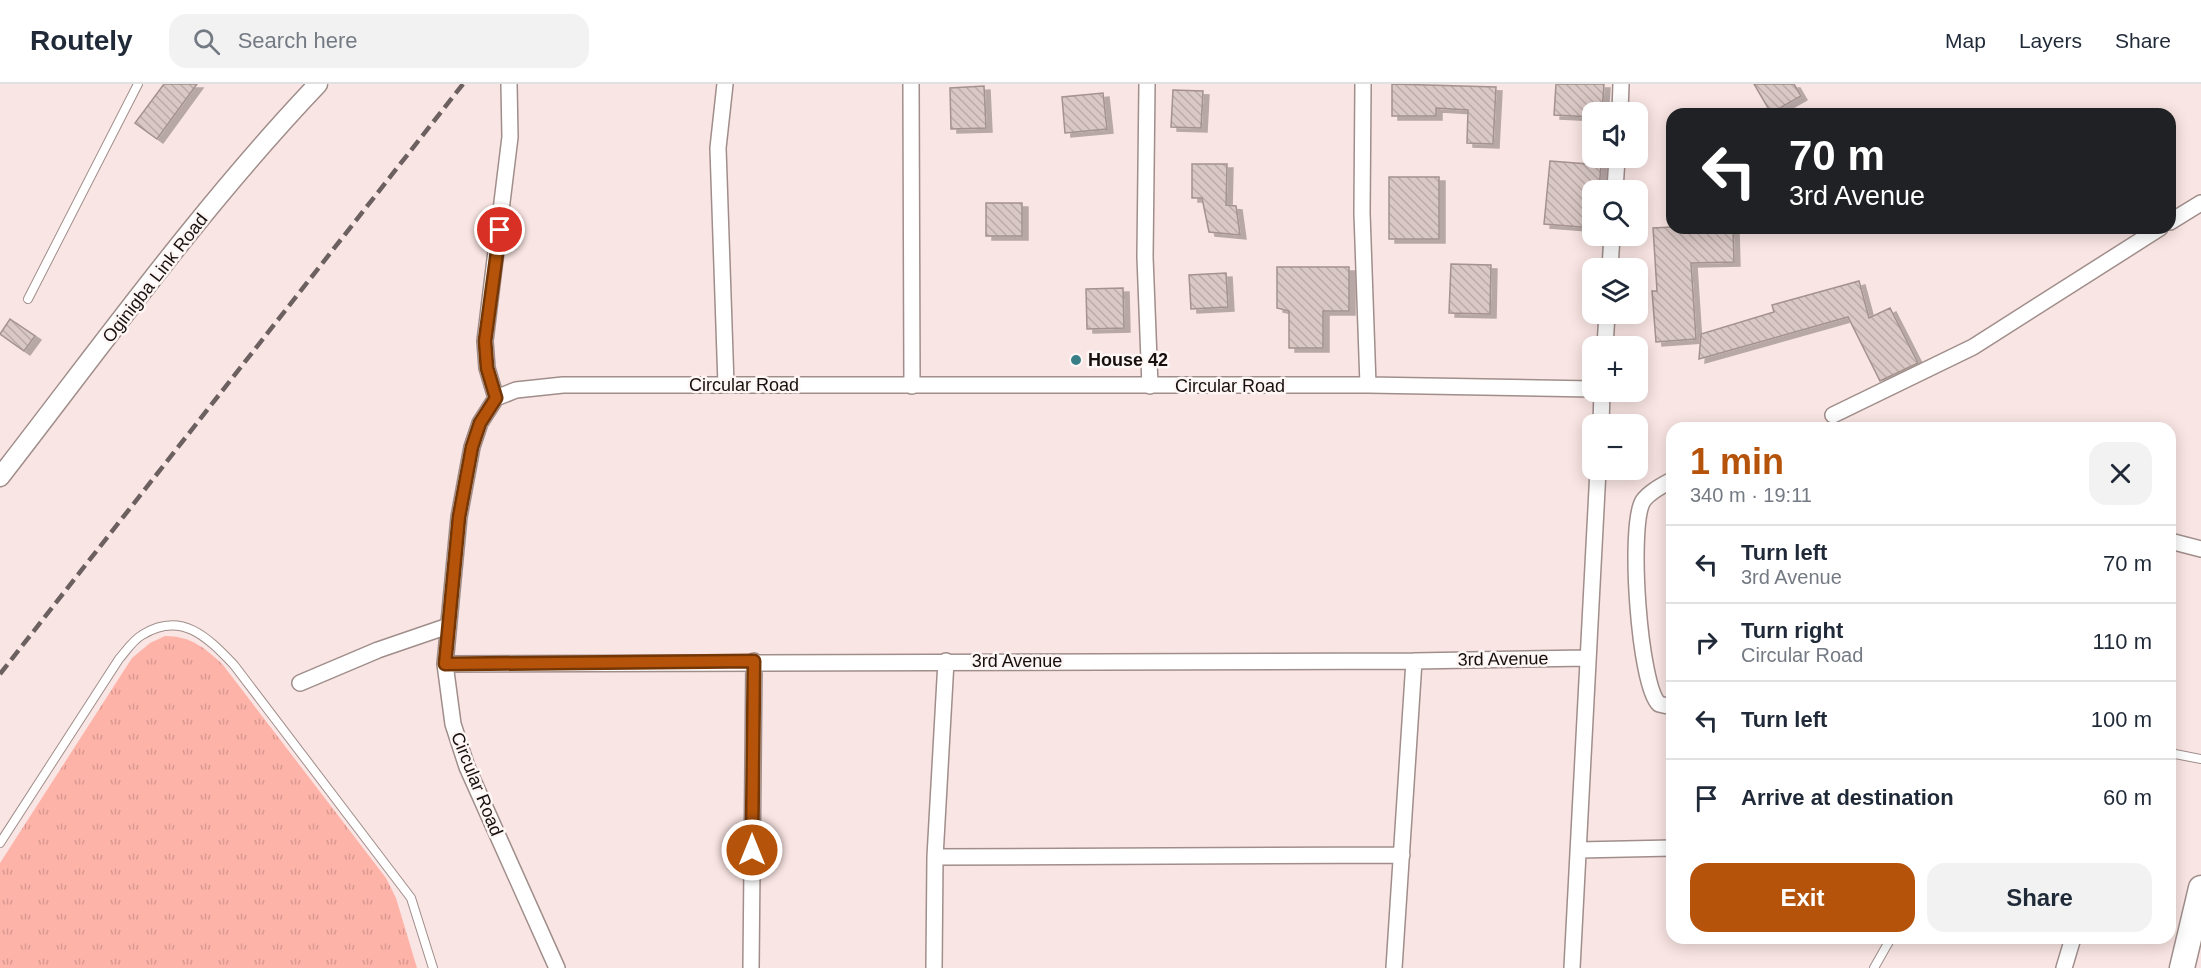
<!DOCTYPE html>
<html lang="en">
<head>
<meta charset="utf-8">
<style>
	body { margin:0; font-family:Arial,sans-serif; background:#f2f2f3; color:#1f2937; height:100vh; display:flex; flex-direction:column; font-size:22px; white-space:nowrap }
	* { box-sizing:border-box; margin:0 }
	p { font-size:20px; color:#747a83 }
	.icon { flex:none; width:33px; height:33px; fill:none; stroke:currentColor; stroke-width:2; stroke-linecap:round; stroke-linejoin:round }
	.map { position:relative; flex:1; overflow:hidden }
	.side { position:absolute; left:1666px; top:338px; width:510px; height:522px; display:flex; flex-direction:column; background:#fff; border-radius:18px; box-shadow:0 3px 15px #0003 }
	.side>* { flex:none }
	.hud { position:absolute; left:1666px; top:24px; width:510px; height:126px; border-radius:18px; box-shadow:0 3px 15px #0003; background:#202124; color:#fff; overflow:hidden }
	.controls { position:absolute; left:1582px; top:18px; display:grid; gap:12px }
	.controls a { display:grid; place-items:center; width:66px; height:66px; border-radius:12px; background:#fff; box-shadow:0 3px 15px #0003; font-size:30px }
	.pin { position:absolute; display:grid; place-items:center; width:51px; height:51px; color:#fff; margin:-26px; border:3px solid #fff; border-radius:50%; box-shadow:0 2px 6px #0007 }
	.me { position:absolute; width:66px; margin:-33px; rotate:0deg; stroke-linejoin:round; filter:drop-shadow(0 0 4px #0008) }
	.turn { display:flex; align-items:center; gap:21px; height:126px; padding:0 24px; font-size:27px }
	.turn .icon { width:78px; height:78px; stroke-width:2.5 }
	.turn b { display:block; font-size:42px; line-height:51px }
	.round { display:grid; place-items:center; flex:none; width:63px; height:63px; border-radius:18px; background:#f2f2f3 }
	.summary { display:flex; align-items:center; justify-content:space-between; height:102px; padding:0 24px }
	h1 { font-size:36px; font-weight:700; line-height:45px; color:#b45309 }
	.button { display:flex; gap:12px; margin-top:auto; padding:12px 24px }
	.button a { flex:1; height:69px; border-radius:18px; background:#b45309; color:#fff; font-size:24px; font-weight:700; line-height:69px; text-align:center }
	.button a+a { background:#f2f2f3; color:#1f2937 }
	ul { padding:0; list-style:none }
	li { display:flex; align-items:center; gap:18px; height:78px; padding:0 24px; border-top:2px solid #e0e1e3 }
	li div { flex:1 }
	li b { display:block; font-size:22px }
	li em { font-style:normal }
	header { display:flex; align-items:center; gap:36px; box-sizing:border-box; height:84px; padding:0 30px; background:#fff; border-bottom:2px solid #e0e1e3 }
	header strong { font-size:28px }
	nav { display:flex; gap:33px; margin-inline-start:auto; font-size:21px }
	.search { width:420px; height:54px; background:#f2f2f3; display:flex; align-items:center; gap:15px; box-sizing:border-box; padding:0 21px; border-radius:18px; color:#747a83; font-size:22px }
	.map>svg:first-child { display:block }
	.grass { fill:url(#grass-tufts) }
	.building { fill:url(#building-back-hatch); stroke:#a3928f; stroke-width:1.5; filter:url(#shadow) }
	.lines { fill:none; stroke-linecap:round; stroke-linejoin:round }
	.service-casing { stroke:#a08e8b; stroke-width:10 }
	.minor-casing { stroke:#a08e8b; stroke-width:18 }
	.tertiary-casing { stroke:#a08e8b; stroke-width:21 }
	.primary-casing { stroke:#a08e8b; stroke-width:27 }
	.service { stroke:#fff; stroke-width:8 }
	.minor { stroke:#fff; stroke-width:15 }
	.tertiary { stroke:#fff; stroke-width:18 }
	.primary { stroke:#fff; stroke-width:24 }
	.rail { stroke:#6c6160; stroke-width:4.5; stroke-dasharray:12 6; stroke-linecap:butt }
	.route-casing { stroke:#753606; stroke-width:15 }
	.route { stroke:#b45309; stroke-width:10 }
	.poi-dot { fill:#377e87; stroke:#fdf6f4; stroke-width:2 }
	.labels { text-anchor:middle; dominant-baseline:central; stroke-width:5; stroke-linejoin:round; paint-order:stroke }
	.street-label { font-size:18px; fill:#16100f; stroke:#fdf6f4 }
	.poi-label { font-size:18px; font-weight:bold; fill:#16100f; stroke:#fdf6f4; text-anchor:start }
</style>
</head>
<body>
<header>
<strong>Routely</strong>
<div class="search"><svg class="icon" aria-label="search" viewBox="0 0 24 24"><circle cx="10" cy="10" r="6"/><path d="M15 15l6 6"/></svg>Search here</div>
<nav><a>Map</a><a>Layers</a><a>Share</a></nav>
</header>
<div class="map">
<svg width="2201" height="884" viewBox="0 0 2201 884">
	<defs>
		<pattern id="grass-tufts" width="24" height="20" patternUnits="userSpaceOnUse" patternTransform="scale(1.5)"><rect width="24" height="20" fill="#feb3a9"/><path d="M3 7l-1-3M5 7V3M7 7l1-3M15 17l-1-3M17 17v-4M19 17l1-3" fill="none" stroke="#d99990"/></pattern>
		<pattern id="building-back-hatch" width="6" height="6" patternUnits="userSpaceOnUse" patternTransform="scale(1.5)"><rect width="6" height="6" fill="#dac8c5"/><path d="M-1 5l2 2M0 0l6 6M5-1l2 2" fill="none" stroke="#baaba8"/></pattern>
		<filter id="shadow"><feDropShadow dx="6" dy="4" stdDeviation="0" flood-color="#0004"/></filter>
	</defs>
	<rect width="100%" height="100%" fill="#f9e5e3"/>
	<path class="grass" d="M165 552C191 552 205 564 223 581L386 794 396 814 417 884H0V779L132 574 150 559Z"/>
	<path class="building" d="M164 0H197L157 55 135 39Z
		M1392 0 1496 3 1493 60 1467 59 1468 26 1436 24V32H1392Z
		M1556 0H1604L1602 28H1593V33L1554 31Z
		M1754 0H1794L1801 12 1771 29Z
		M984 2 986 44 951 45 950 4Z
		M1173 6 1203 7 1201 44 1171 43Z
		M1103 9 1107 45 1065 49 1062 13Z
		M1550 77 1601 81 1599 106H1593V144L1544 140Z
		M1192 80H1227L1226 121 1236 122 1240 151 1209 148 1202 114H1192Z
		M1389 93H1439V155H1389Z
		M986 119H1022V152H986Z
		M1672 143 1733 144 1734 178 1691 179 1696 255 1656 258 1652 207H1657L1653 144Z
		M1451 180 1491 181 1490 230 1449 229Z
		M1277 183H1349V227H1323V264H1289V227L1277 224Z
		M1226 189 1228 223 1191 225 1189 191Z
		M1859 197 1869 234 1890 224 1918 279 1880 297 1848 233 1699 275 1701 250 1774 228 1772 221Z
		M1123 204 1124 244 1087 245 1086 205Z
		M10 235 35 252 24 267 0 250Z"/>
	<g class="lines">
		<defs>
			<path id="service" d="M28 215 138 0
				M2170 669 2201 675
				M0 759 119 575C126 567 133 556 142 551 182 526 208 554 234 581L411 814 433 884
				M1874 884 1891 854"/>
			<path id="minor" d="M725 0 718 64 726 301
				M911 0 912 302
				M1147 0 1145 173 1150 302
				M1363 0 1362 129 1368 301
				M1620 28 1621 0
				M1615 106 1617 74
				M2170 138 2201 119
				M1610 184 1612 152
				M1605 262 1607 230
				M496 314 487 284 485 257 510 53 509 0
				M1833 331 1973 263 2160 144
				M1601 340 1602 308
				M1672 396C1663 401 1649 408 1643 417 1628 441 1639 602 1659 620L1672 623
				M2170 457 2201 465
				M445 580 1414 577 1588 574
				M300 599 378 566 448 542
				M1579 766 1672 764
				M935 773 1402 771
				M557 884 467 683 453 640 445 580 459 433 472 363 480 339 496 314 516 306 563 301H1368L1593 305
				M751 884 754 577
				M934 884 935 773 946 577
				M1394 884 1414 577
				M1572 884 1598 386
				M2064 884 2073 854"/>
			<path id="tertiary" d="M0 393C103 260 202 122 318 0"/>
			<path id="primary" d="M2182 884 2201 804"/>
		</defs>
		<use href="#service" class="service-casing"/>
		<use href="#minor" class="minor-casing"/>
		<use href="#tertiary" class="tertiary-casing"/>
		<use href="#primary" class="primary-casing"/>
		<use href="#service" class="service"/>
		<use href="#minor" class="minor"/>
		<use href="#tertiary" class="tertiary"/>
		<use href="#primary" class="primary"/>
		<path class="rail" d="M0 590 463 0"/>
	</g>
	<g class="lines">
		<defs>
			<path id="route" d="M500 146 485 257 487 284 496 314 480 339 472 363 459 433 445 580 754 577 752 766"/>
		</defs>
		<use href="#route" class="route-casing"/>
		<use href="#route" class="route"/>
	</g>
	<circle class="poi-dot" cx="1076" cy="276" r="6"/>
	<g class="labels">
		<g class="street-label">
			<text transform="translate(155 194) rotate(-52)">Oginigba Link Road</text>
			<text x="744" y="301">Circular Road</text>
			<text x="1230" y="302">Circular Road</text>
			<text transform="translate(1503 575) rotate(-1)">3rd Avenue</text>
			<text x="1017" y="577">3rd Avenue</text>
			<text transform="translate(477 700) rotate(68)">Circular Road</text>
		</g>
		<g class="poi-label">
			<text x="1088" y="276">House 42</text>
		</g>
	</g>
</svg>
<div class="controls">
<a><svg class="icon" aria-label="sound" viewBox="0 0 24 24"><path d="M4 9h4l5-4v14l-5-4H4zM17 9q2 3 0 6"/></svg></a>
<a><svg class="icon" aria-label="search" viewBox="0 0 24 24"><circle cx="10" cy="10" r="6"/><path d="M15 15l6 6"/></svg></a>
<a><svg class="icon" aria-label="layers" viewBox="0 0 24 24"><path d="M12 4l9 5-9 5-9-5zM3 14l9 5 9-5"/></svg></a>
<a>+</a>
<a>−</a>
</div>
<div class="pin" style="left:500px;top:146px;background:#d93025"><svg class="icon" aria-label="arrive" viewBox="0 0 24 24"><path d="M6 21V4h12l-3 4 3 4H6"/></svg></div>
<svg class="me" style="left:752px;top:766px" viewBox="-20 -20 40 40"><circle r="17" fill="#b45309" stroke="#fff" stroke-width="3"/><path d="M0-11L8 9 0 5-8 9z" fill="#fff"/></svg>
<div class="hud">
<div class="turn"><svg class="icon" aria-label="left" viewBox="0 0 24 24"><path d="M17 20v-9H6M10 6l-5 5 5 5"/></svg><div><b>70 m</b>3rd Avenue</div></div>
</div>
<section class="side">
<div class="summary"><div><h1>1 min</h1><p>340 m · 19:11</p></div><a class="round"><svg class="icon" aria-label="close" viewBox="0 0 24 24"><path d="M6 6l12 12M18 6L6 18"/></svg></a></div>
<ul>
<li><svg class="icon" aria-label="left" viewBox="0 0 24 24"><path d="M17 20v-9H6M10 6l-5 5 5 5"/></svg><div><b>Turn left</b><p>3rd Avenue</p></div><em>70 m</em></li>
<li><svg class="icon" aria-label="right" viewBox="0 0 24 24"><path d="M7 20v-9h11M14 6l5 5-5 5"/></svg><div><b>Turn right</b><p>Circular Road</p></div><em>110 m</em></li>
<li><svg class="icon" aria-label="left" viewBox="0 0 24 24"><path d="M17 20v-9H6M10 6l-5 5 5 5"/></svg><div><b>Turn left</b></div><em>100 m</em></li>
<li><svg class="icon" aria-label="arrive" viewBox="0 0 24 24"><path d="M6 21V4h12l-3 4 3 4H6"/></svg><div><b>Arrive at destination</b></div><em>60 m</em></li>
</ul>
<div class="button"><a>Exit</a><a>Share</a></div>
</section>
</div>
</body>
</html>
